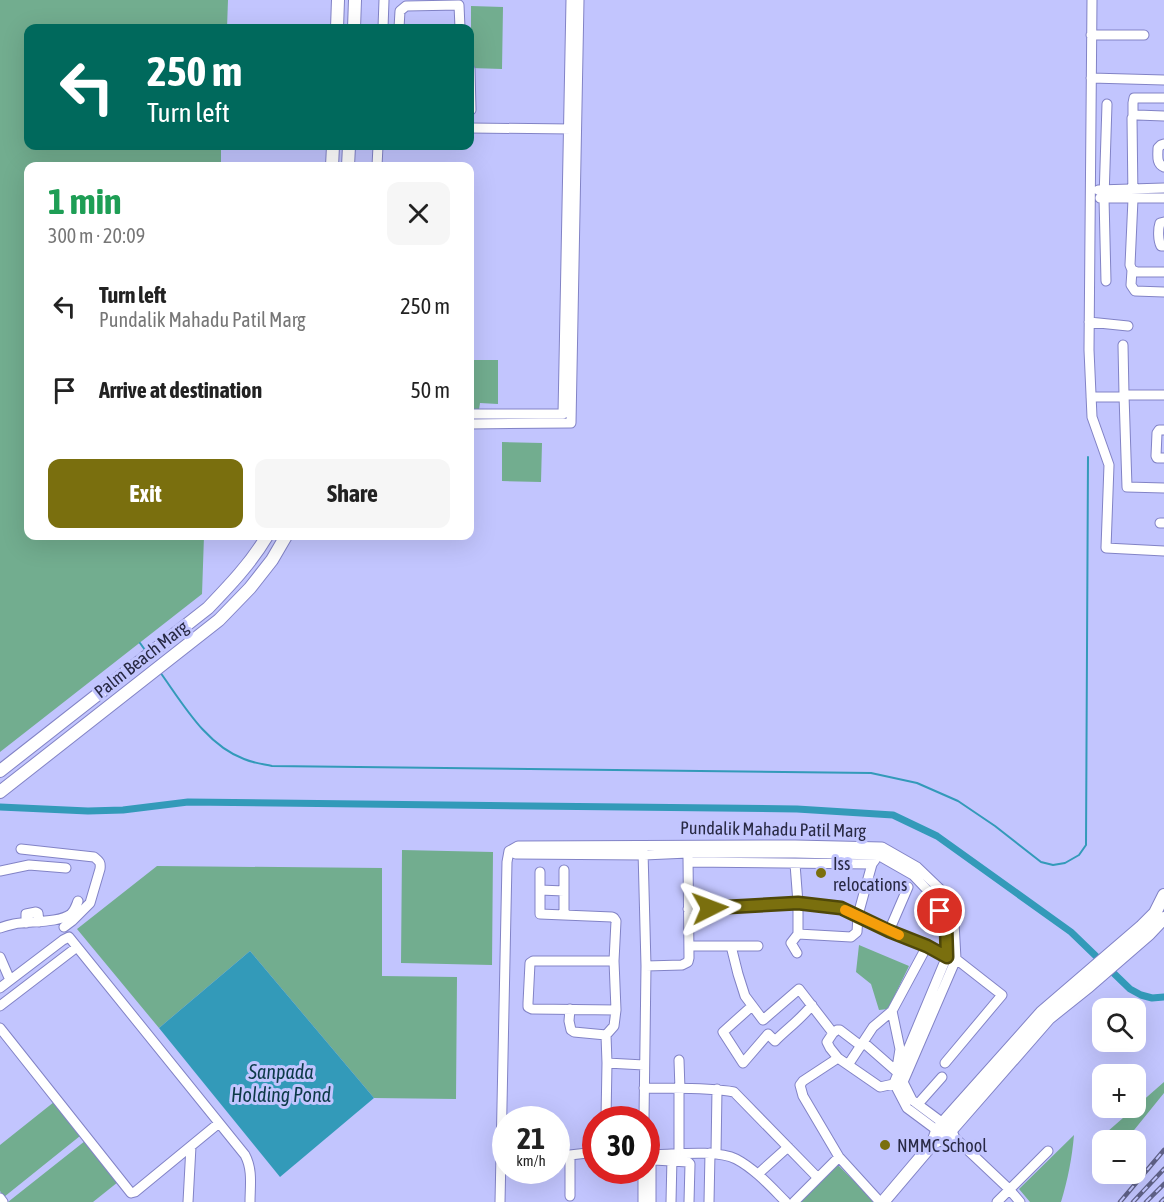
<!DOCTYPE html>
<html lang="en">
<head>
<meta charset="utf-8">
<style>
	body { margin:0; font-family:"Asap Condensed",sans-serif; background:#f6f6f6; color:#222; height:100vh; display:flex; flex-direction:column; font-size:22px; white-space:nowrap }
	* { box-sizing:border-box; margin:0 }
	p { font-size:20px; color:#767676 }
	.icon { flex:none; width:33px; height:33px; fill:none; stroke:currentColor; stroke-width:2; stroke-linecap:round; stroke-linejoin:round }
	.map { position:relative; flex:1; overflow:hidden }
	.details { position:absolute; left:24px; top:162px; width:450px; height:378px; display:flex; flex-direction:column; background:#fff; border-radius:12px; box-shadow:0 6px 24px #0002 }
	.details>* { flex:none }
	.top-card { position:absolute; left:24px; top:24px; width:450px; height:126px; border-radius:12px; box-shadow:0 6px 24px #0002; background:#00695c; color:#fff; overflow:hidden }
	.buttons { position:absolute; left:1092px; top:998px; display:grid; gap:12px }
	.buttons a { display:grid; place-items:center; width:54px; height:54px; border-radius:12px; background:#fff; box-shadow:0 6px 24px #0002; font-size:30px }
	.speed { position:absolute; left:492px; top:1106px; display:flex; gap:12px; font-size:30px; font-weight:700; text-align:center }
	.speed>* { display:grid; place-content:center; width:78px; height:78px; border-radius:50%; background:#fff; box-shadow:0 6px 24px #0002; line-height:1 }
	.speed small { font-size:15px; font-weight:400 }
	.speed .limit { border:9px solid #d22; background:#fff; color:#111 }
	.pin { position:absolute; display:grid; place-items:center; width:51px; height:51px; color:#fff; margin:-26px; border:3px solid #fff; border-radius:50%; box-shadow:0 2px 6px #0007 }
	.me { position:absolute; width:66px; margin:-33px; rotate:87deg; stroke-linejoin:round; filter:drop-shadow(0 0 4px #0008) }
	.turn { display:flex; align-items:center; gap:21px; height:126px; padding:0 24px; font-size:27px }
	.turn .icon { width:78px; height:78px; stroke-width:2.5 }
	.turn b { display:block; font-size:42px; line-height:51px }
	.round { display:grid; place-items:center; flex:none; width:63px; height:63px; border-radius:12px; background:#f6f6f6 }
	.headline { display:flex; align-items:center; justify-content:space-between; height:102px; padding:0 24px }
	h1 { font-size:36px; font-weight:700; line-height:45px; color:#1e9e55 }
	.action { display:flex; gap:12px; margin-top:auto; padding:12px 24px }
	.action a { flex:1; height:69px; border-radius:12px; background:#7a6f0e; color:#fff; font-size:24px; font-weight:700; line-height:69px; text-align:center }
	.action a+a { background:#f6f6f6; color:#222 }
	ul { padding:0; list-style:none }
	li { display:flex; align-items:center; gap:18px; height:84px; padding:0 24px }
	li div { flex:1 }
	li b { display:block; font-size:22px }
	li em { font-style:normal }
	.map>svg:first-child { display:block }
	.green { fill:#72ad8f }
	.water { fill:#339ab9 }
	.lines { fill:none; stroke-linecap:round; stroke-linejoin:round }
	.stream { stroke:#339ab9; stroke-width:2 }
	.canal { stroke:#339ab9; stroke-width:7 }
	.minor-casing { stroke:#8283c6; stroke-width:11 }
	.major-casing { stroke:#8283c6; stroke-width:14 }
	.minor { stroke:#fff; stroke-width:9 }
	.major { stroke:#fff; stroke-width:12 }
	.rail-casing { stroke:#5f6187; stroke-width:4.5 }
	.rail { stroke:#c2c5fe; stroke-width:2; stroke-dasharray:7; stroke-linecap:butt }
	.route-casing { stroke:#4f4809; stroke-width:15 }
	.route { stroke:#7a6f0e; stroke-width:10 }
	.slow { stroke:#f59e0b; stroke-width:10 }
	.poi-dot { fill:#7a6f0e; stroke:#c2c5fe; stroke-width:2 }
	.labels { text-anchor:middle; dominant-baseline:central; stroke-width:6; stroke-linejoin:round; paint-order:stroke }
	.street-label { font-size:18px; fill:#282944; stroke:#c2c5fe }
	.poi-label { font-size:18px; fill:#282944; stroke:#c2c5fe; text-anchor:start }
	.water-label { font-size:20px; font-style:italic; fill:#0c3a48; stroke:#c2c5fe }
</style>
</head>
<body>
<div class="map">
<svg width="1164" height="1202" viewBox="0 0 1164 1202">
	<rect width="100%" height="100%" fill="#c2c5fe"/>
	<path class="green" d="M0 0H228L227 28H28V146H221V166H28V536H204L202 594 0 752Z
		M471 6 503 7 502 69 471 68Z
		M470 360H498V404L480 403 479 410 470 409Z
		M502 442 542 443 541 482 502 481Z
		M402 850 493 852 492 965 401 963Z
		M157 866 382 868V976L457 977 456 1099 374 1098 250 951 159 1028 77 929Z
		M859 945 909 966 888 1009 879 1010 871 984 856 972Z
		M1164 1082V1093L1126 1140H1106L1107 1132Z
		M54 1102 80 1136 4 1197 0 1191V1145Z
		M1074 1135C1072 1158 1068 1179 1061 1202H1030L1019 1189Z
		M85 1141 118 1182 93 1202H8Z
		M837 1164 875 1202H800Z"/>
	<path class="water" d="M250 951 374 1098 280 1177 159 1028Z"/>
	<g class="lines">
		<path class="stream" d="M140 643 145 650
			M160 672C183 704 206 745 244 759 253 763 263 764 272 766L871 773 917 783 958 801 995 826 1041 862 1053 865 1065 863 1079 855 1086 845 1088 457"/>
		<path class="canal" d="M0 807 88 811 123 810 188 802 797 809 893 815 937 836 1071 932 1130 989 1141 995 1152 998 1164 997"/>
		<defs>
			<path id="minor" d="M1092 0 1089 350 1092 417 1109 465 1106 548 1164 551
				M383 28 384 0
				M399 28 400 11 406 6 459 5 460 28
				M1091 35H1144
				M470 69 471 110H470
				M1091 78 1164 80
				M1133 116V103L1134 98H1164
				M1164 116 1137 115H1134L1132 118 1133 199 1130 265 1132 270 1137 272H1164
				M470 128 572 129
				M1164 144 1161 145 1158 148C1158 155 1156 164 1164 167
				M377 166 378 146
				M1098 190 1164 188
				M1100 198H1164
				M1164 222 1160 223C1158 229 1158 240 1161 246H1164
				M1132 270 1131 285 1135 291 1164 292
				M1106 281 1104 198 1107 104
				M1089 322 1128 326
				M1123 345 1124 395
				M1164 395H1124L1127 487 1164 488
				M1091 397H1124
				M470 414H563L571 0
				M470 424 571 423 579 0
				M1164 430H1159L1157 433 1156 456 1157 458H1164
				M1160 523H1164
				M21 849 94 857C99 861 101 862 100 869L90 903 72 921 64 927
				M509 851 518 846 795 845 882 847 917 867 942 891 954 922 956 959 903 1082 912 1100 951 1129 955 1138 1009 1189 1020 1202
				M509 851 516 854 644 855 688 853H795L878 855 913 875 934 897 946 925 947 956 894 1083 907 1108 942 1134
				M643 851 646 966 644 1119
				M688 862 872 864
				M795 864 798 903V934L791 943 797 953
				M0 871 29 865 66 868
				M540 872V914L612 917 614 918 616 921 614 961 616 1010 614 1026 606 1035 607 1063 644 1065
				M540 890 564 891
				M688 909 798 903 841 908 889 931 927 946 947 956 956 959 1002 995 945 1063
				M564 915V870
				M26 923V914L36 912 38 913 39 922
				M0 928C5 926 9 925 14 924 29 921 59 923 71 914 75 910 76 906 78 901
				M889 931 908 887
				M798 934 851 937 857 932 858 915 872 864 875 860
				M689 946H758
				M731 946 738 974 745 996 763 1020 799 989 833 1033 827 1042 830 1048 838 1058
				M0 957 10 980
				M614 961H533L530 963 528 1003V1007L532 1009 616 1010
				M646 966 682 965 688 962 689 958 688 857
				M0 988 63 940 69 937 245 1155C253 1170 250 1186 250 1202
				M0 1006 77 947
				M752 1006 723 1032 743 1063 768 1034 775 1041C787 1029 801 1019 812 1005
				M570 1009 569 1021 571 1030 574 1032 606 1035
				M892 1011 900 1049 897 1068
				M0 1028 131 1193 135 1192 219 1123
				M833 1033 837 1030H840L861 1046
				M863 1042 896 1071
				M679 1060 680 1090
				M848 1065 873 1027 892 1011 927 946
				M644 1088C674 1089 705 1087 734 1092L818 1178
				M679 1090V1154
				M918 1104 942 1077
				M606 1119 607 1063
				M716 1153 717 1089
				M646 1155C670 1155 716 1149 736 1159 755 1169 771 1187 786 1202
				M758 1174 788 1147
				M570 1196V1155L596 1152
				M0 1198 3 1202
				M188 1202 191 1146
				M500 1202 507 862 509 851
				M643 1202V1170
				M651 1202V1163L654 1160 688 1162 690 1164 689 1202
				M671 1202 672 1157
				M709 1202 710 1153
				M794 1202 839 1157
				M880 1202 839 1157 803 1096 800 1085 803 1081 838 1058 880 1087 898 1083
				M997 1202 1048 1151"/>
			<path id="major" d="M337 28 338 0
				M354 28 355 0
				M332 166 333 146
				M348 166 349 146
				M0 771 208 608C230 585 251 563 267 536
				M0 792 219 620 250 588 272 560 286 536
				M933 1143 937 1131 943 1123 1042 1012 1142 926 1155 913 1164 895
				M883 1202 933 1143 945 1137 1049 1018 1089 986 1149 934 1164 918"/>
		</defs>
		<use href="#minor" class="minor-casing"/>
		<use href="#major" class="major-casing"/>
		<use href="#minor" class="minor"/>
		<use href="#major" class="major"/>
		<defs>
			<path id="rail" d="M1120 1202 1164 1150
				M1133 1202 1164 1169
				M1146 1202 1164 1184
				M1161 1202 1164 1199"/>
		</defs>
		<use href="#rail" class="rail-casing"/>
		<use href="#rail" class="rail"/>
	</g>
	<g class="lines">
		<defs>
			<path id="route" d="M710 908 798 903 841 908 889 931 927 946 947 957 946 925 940 911"/>
		</defs>
		<use href="#route" class="route-casing"/>
		<use href="#route" class="route"/>
		<path class="slow" d="M845 910 899 935"/>
	</g>
	<g class="poi-dot">
		<circle cx="821" cy="873" r="6"/>
		<circle cx="885" cy="1145" r="6"/>
	</g>
	<g class="labels">
		<g class="street-label">
			<text transform="translate(141 659) rotate(-38)">Palm Beach Marg</text>
			<text transform="translate(773 829) rotate(1)">Pundalik Mahadu Patil Marg</text>
		</g>
		<g class="poi-label">
			<text x="833" y="863">Iss<tspan x="833" dy="21">relocations</tspan></text>
			<text x="897" y="1145">NMMC School</text>
		</g>
		<g class="water-label">
			<text x="281" y="1071">Sanpada<tspan x="281" dy="23">Holding Pond</tspan></text>
		</g>
	</g>
</svg>
<div class="buttons">
<a><svg class="icon" aria-label="search" viewBox="0 0 24 24"><circle cx="10" cy="10" r="6"/><path d="M15 15l6 6"/></svg></a>
<a>+</a>
<a>−</a>
</div>
<div class="speed"><div>21<small>km/h</small></div><div class="limit">30</div></div>
<div class="pin" style="left:940px;top:911px;background:#d93025"><svg class="icon" aria-label="arrive" viewBox="0 0 24 24"><path d="M6 21V4h12l-3 4 3 4H6"/></svg></div>
<svg class="me" style="left:710px;top:908px" viewBox="-20 -20 40 40"><path d="M0-17L14 15 0 8-14 15z" fill="#7a6f0e" stroke="#fff" stroke-width="4"/></svg>
<div class="top-card">
<div class="turn"><svg class="icon" aria-label="left" viewBox="0 0 24 24"><path d="M17 20v-9H6M10 6l-5 5 5 5"/></svg><div><b>250 m</b>Turn left</div></div>
</div>
<section class="details">
<div class="headline"><div><h1>1 min</h1><p>300 m · 20:09</p></div><a class="round"><svg class="icon" aria-label="close" viewBox="0 0 24 24"><path d="M6 6l12 12M18 6L6 18"/></svg></a></div>
<ul>
<li><svg class="icon" aria-label="left" viewBox="0 0 24 24"><path d="M17 20v-9H6M10 6l-5 5 5 5"/></svg><div><b>Turn left</b><p>Pundalik Mahadu Patil Marg</p></div><em>250 m</em></li>
<li><svg class="icon" aria-label="arrive" viewBox="0 0 24 24"><path d="M6 21V4h12l-3 4 3 4H6"/></svg><div><b>Arrive at destination</b></div><em>50 m</em></li>
</ul>
<div class="action"><a>Exit</a><a>Share</a></div>
</section>
</div>
</body>
</html>
